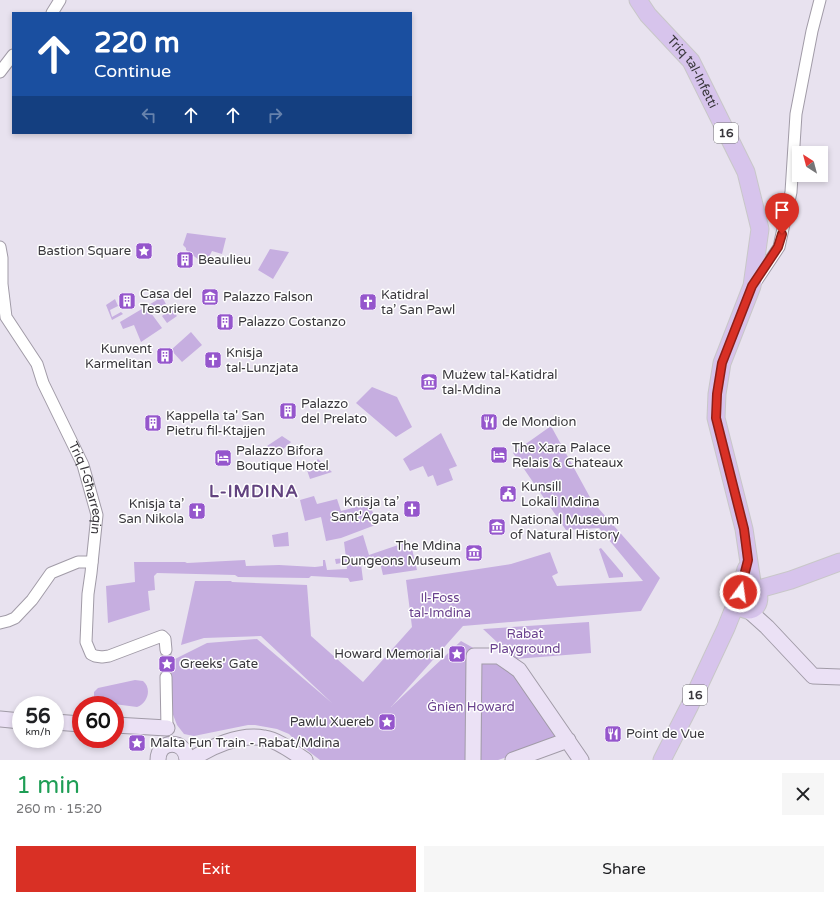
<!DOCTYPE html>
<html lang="en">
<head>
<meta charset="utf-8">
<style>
	body { margin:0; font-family:"Varela Round",sans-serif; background:#f6f6f6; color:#202124; height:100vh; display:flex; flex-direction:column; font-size:15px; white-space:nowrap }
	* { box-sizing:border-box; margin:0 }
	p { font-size:13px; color:#757577 }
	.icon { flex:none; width:22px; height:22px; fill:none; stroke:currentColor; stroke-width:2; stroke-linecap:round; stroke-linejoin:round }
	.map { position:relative; height:760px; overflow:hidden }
	.details { display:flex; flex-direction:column; background:#fff; flex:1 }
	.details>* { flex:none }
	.banner { position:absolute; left:12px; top:12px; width:400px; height:122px; border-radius:0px; box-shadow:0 2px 6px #0003; background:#1a4fa0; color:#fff; overflow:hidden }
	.needle { width:26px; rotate:324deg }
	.tools { position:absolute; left:792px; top:146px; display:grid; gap:8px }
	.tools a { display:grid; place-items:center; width:36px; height:36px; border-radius:0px; background:#fff; box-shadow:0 2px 6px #0003; font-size:20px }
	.speed { position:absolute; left:12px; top:696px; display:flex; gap:8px; font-size:20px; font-weight:700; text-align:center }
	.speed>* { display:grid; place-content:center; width:52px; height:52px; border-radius:50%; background:#fff; box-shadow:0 2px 6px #0003; line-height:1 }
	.speed small { font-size:10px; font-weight:400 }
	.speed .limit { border:6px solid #d22; background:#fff; color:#111 }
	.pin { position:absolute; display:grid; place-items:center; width:34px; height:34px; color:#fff; margin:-41px -17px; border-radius:50% 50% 50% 0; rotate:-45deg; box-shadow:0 0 4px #0007 }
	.pin .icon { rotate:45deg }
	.me { position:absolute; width:44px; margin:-22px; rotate:14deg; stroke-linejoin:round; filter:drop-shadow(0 0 3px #0008) }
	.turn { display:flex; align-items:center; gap:14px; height:84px; padding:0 16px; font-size:18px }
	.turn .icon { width:52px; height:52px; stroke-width:2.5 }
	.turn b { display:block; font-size:28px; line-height:34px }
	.lanes { display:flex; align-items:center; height:38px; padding:0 16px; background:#0003; justify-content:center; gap:20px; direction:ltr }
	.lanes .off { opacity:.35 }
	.round { display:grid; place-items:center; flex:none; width:42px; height:42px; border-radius:0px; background:#f6f6f6 }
	.head { display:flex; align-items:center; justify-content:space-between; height:68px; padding:0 16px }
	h1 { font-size:24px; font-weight:600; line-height:30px; color:#1e9e55 }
	.primary-button { display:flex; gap:8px; margin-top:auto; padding:8px 16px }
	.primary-button a { flex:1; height:46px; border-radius:0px; background:#d93025; color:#fff; font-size:16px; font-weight:600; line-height:46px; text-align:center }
	.primary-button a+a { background:#f6f6f6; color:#202124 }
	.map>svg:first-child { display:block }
	.green { fill:#c6aee0 }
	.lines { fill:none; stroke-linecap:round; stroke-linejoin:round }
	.street-tunnel { stroke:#c5c0cb; stroke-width:11; stroke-dasharray:11 5.5; stroke-linecap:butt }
	.street-casing { stroke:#a19ba7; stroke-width:13 }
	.secondary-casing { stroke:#a19ba7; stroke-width:17 }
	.primary-casing { stroke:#c8c7c8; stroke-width:19 }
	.street { stroke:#fff; stroke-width:11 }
	.secondary { stroke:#ebe1f5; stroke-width:15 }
	.primary { stroke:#d7c4ec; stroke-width:17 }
	.route-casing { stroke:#8d1f18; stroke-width:10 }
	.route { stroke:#d93025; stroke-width:7 }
	.labels { text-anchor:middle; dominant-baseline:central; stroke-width:3; stroke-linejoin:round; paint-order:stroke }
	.shield { fill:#fff; stroke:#747376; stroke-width:1 }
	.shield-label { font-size:12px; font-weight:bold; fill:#39373c }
	.street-label { font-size:13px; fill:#39373c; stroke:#fff }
	.poi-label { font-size:13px; fill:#39373c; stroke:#fff; text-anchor:start }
	.park-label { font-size:13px; fill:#6a418e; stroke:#fff }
	.district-label { font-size:17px; font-weight:bold; letter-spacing:1px; fill:#62437f; stroke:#fff }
</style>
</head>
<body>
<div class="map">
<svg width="840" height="760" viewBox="0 0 840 760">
	<rect width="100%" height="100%" fill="#e8e2ef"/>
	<path class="green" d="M187 233 226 238 222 254 212 251 208 259 205 258 203 263 186 250V248L183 245Z
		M270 249 289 252 273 279 258 270Z
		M162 297 166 304 151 313 162 328 141 342 134 325 123 329 120 322Z
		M115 299 118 306 110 310 112 317 121 312 123 314 112 320 106 305Z
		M171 309 177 316 167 323 162 316Z
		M191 332 202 345 182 362 171 350Z
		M372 387 397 397 412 427 396 437 356 403Z
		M551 426 592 501 660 578 641 611 463 626 391 707 461 641 516 672 564 738 498 760H320L299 744 289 734 277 729 255 725H248L194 736 184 734 177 725 172 712 169 677H163L159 667 207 643 257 639 332 703 261 636 204 638 181 645 195 581H231L232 582 307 585 311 636 363 682 412 627 406 580 511 564 550 552 558 573 552 576 557 586 643 581 599 528 566 530 513 453Z
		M441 433 457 466 449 469 453 480 437 486 433 475 428 477 423 466 410 471 403 459Z
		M282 436 291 442 281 451 274 455 267 446Z
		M318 459 332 472 310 479 307 470Z
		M314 496 317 504 337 499 341 511 360 506 359 500 366 497 378 524 341 538 326 541 321 517 305 521 300 500Z
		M288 532 289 546 274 547 272 535Z
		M363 535 369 555 404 543 407 551 412 549 417 570 383 575 379 558 362 562 360 556 352 557 353 565 361 564 363 580 350 582 348 578 311 576 309 578 238 577 235 575 157 573 154 576 155 590 148 591 150 610 108 623 106 586 135 582 134 562H185L187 563 245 560 246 566 279 565 315 567 323 566V560H325L327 570 347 569 346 562 336 564 335 559 346 558 344 542Z
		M601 548 623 574V577L609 578 599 549Z
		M589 622 591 653 515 659 483 629Z
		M135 680 143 681C152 688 148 703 137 707L99 702 94 698V692L98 688Z"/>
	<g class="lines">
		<path class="street-tunnel" d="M166 650V677"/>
		<defs>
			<g id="street">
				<path d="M52 13 60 0"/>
				<path d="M0 72 13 55"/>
				<path id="s1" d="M0 247 2 258V284L6 317 37 364 43 383 83 465 97 515 91 573 88 594 86 642 91 654 95 656 102 657 109 656 162 636 165 639 166 650"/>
				<path d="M755 283 779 247 791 192 796 114 812 31 820 0"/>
				<path d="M0 623 8 621 15 618 32 600 51 573 78 562H92"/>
				<path d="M166 677 167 728"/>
			</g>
			<path id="secondary" d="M748 610 767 627 813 676 840 677
				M0 719 21 721
				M55 722 81 724
				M115 725 167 728
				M158 760C158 739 186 739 187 760
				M191 760C210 747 240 733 264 738 278 740 293 752 305 760
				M473 760 474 656H499L519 670 581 760
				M513 760 568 740"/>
			<g id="primary">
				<path id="s2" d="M638 0 648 15 691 61 746 172 760 229 752 286 722 363 717 394 716 418 744 529 753 589"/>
				<path d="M755 590 791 580 840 562"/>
				<path d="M738 598C739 603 740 607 744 609 761 616 766 584 745 589"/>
				<path d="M662 760 689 707 726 628 740 593 746 569"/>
			</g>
		</defs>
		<use href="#street" class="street-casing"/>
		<use href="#secondary" class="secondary-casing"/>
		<use href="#primary" class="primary-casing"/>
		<use href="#street" class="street"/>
		<use href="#secondary" class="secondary"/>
		<use href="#primary" class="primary"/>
	</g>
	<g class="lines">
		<defs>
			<path id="route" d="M740 592 748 560 744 529 716 418 717 394 722 363 752 286 778 247 782 234"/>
		</defs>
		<use href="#route" class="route-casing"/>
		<use href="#route" class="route"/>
	</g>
	<defs>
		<symbol id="sight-square" viewBox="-11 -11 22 22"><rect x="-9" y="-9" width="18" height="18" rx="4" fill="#9556cc" stroke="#fff"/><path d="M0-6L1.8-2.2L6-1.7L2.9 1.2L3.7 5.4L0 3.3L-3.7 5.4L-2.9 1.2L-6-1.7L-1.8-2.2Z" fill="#fff"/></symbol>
		<symbol id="building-square" viewBox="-11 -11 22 22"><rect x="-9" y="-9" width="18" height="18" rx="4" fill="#9556cc" stroke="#fff"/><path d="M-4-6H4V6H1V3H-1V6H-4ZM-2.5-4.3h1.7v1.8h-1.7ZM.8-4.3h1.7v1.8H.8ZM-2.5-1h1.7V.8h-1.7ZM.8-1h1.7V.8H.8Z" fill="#fff"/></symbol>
		<symbol id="museum-square" viewBox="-11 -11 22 22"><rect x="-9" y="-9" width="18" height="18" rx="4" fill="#9556cc" stroke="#fff"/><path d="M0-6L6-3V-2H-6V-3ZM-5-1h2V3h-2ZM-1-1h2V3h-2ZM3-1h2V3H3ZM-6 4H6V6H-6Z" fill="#fff"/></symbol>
		<symbol id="church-square" viewBox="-11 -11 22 22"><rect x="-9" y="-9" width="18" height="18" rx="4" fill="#9556cc" stroke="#fff"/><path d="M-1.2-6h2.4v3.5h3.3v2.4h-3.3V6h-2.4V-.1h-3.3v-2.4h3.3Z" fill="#fff"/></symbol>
		<symbol id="restaurant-square" viewBox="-11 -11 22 22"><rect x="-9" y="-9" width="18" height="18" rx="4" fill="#9556cc" stroke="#fff"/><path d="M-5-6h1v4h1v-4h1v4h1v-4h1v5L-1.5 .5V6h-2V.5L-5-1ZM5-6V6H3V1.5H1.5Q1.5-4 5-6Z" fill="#fff"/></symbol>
		<symbol id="hotel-square" viewBox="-11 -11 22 22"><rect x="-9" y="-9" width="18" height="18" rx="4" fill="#9556cc" stroke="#fff"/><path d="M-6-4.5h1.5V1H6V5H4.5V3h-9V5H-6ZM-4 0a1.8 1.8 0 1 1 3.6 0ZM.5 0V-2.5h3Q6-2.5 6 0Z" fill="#fff"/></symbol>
		<symbol id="civic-square" viewBox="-11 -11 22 22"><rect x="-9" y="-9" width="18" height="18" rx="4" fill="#9556cc" stroke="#fff"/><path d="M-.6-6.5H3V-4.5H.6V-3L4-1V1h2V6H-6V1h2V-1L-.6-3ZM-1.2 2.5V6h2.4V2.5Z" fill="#fff"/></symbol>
	</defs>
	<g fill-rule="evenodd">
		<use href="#sight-square" x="134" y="241" width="20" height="20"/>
		<use href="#building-square" x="175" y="250" width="20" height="20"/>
		<use href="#museum-square" x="200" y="287" width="20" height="20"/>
		<use href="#building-square" x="117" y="291" width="20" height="20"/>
		<use href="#church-square" x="358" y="292" width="20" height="20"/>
		<use href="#building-square" x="215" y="312" width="20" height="20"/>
		<use href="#building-square" x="155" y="346" width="20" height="20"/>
		<use href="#church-square" x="203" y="350" width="20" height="20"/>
		<use href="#museum-square" x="419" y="372" width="20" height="20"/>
		<use href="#building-square" x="278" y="401" width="20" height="20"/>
		<use href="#restaurant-square" x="479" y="412" width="20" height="20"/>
		<use href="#building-square" x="143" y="413" width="20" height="20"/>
		<use href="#hotel-square" x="489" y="445" width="20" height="20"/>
		<use href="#hotel-square" x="213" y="448" width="20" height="20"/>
		<use href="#civic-square" x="498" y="484" width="20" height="20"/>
		<use href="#church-square" x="402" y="499" width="20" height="20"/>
		<use href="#church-square" x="187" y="501" width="20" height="20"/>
		<use href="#museum-square" x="487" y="517" width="20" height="20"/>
		<use href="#museum-square" x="464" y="543" width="20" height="20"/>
		<use href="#sight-square" x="447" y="644" width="20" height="20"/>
		<use href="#sight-square" x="157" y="654" width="20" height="20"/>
		<use href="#sight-square" x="377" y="712" width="20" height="20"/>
		<use href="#restaurant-square" x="603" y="724" width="20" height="20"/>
		<use href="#sight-square" x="127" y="733" width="20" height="20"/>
	</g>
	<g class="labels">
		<g class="shield">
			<rect x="714" y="123" width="24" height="20" rx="3"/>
			<rect x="683" y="685" width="24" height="20" rx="3"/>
		</g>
		<g class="shield-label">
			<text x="726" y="133">16</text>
			<text x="695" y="695">16</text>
		</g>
		<g class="street-label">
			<text stroke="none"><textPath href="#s2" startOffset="91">Triq tal-Infetti</textPath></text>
			<text stroke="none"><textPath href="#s1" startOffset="261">Triq l-Għarreqin</textPath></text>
		</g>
		<g class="poi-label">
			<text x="131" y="251" text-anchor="end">Bastion Square</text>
			<text x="198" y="260">Beaulieu</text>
			<text x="140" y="294">Casa del<tspan x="140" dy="15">Tesoriere</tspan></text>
			<text x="381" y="295">Katidral<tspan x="381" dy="15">ta’ San Pawl</tspan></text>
			<text x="223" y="297">Palazzo Falson</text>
			<text x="238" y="322">Palazzo Costanzo</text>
			<text x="152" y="349" text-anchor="end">Kunvent<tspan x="152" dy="15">Karmelitan</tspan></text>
			<text x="226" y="353">Knisja<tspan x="226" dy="15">tal-Lunzjata</tspan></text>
			<text x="442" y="375">Mużew tal-Katidral<tspan x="442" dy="15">tal-Mdina</tspan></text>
			<text x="301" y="404">Palazzo<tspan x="301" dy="15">del Prelato</tspan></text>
			<text x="166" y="416">Kappella ta' San<tspan x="166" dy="15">Pietru fil-Ktajjen</tspan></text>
			<text x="502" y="422">de Mondion</text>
			<text x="512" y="448">The Xara Palace<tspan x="512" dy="15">Relais &amp; Chateaux</tspan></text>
			<text x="236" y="451">Palazzo Bifora<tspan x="236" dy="15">Boutique Hotel</tspan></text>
			<text x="521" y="487">Kunsill<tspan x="521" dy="15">Lokali Mdina</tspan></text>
			<text x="399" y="502" text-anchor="end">Knisja ta’<tspan x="399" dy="15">Sant'Agata</tspan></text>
			<text x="184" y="504" text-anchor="end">Knisja ta’<tspan x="184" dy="15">San Nikola</tspan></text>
			<text x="510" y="520">National Museum<tspan x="510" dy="15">of Natural History</tspan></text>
			<text x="461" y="546" text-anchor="end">The Mdina<tspan x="461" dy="15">Dungeons Museum</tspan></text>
			<text x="444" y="654" text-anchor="end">Howard Memorial</text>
			<text x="180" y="664">Greeks' Gate</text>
			<text x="374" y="722" text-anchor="end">Pawlu Xuereb</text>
			<text x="626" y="734">Point de Vue</text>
			<text x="150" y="743">Malta Fun Train - Rabat/Mdina</text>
		</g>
		<g class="park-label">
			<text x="440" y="598">Il-Foss<tspan x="440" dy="15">tal-Imdina</tspan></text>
			<text x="525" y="634">Rabat<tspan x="525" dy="15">Playground</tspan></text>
			<text x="471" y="707">Ġnien Howard</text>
		</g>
		<g class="district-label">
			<text x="254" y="491">L-IMDINA</text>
		</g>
	</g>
</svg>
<div class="tools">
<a><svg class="needle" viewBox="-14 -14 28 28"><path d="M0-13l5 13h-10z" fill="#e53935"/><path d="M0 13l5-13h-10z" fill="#757577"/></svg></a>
</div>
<div class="speed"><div>56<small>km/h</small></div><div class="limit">60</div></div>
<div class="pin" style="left:782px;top:234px;background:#d93025"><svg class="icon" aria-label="arrive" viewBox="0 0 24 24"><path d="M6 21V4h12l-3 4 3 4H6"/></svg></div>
<svg class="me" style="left:740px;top:592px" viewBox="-20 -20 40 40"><circle r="17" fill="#d93025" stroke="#fff" stroke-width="3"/><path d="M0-11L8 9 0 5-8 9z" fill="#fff"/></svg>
<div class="banner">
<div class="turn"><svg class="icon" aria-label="ahead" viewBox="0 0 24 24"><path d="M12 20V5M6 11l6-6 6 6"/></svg><div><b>220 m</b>Continue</div></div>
<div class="lanes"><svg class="icon off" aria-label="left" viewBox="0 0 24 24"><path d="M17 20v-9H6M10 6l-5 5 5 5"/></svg><svg class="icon" aria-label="ahead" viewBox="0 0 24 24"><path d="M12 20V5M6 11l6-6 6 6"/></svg><svg class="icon" aria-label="ahead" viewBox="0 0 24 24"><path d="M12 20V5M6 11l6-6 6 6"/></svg><svg class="icon off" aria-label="right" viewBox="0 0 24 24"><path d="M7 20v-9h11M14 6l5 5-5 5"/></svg></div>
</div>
</div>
<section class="details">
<div class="head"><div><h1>1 min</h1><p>260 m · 15:20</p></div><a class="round"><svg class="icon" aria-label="close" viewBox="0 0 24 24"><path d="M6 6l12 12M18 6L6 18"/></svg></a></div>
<div class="primary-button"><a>Exit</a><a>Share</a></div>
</section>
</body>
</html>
